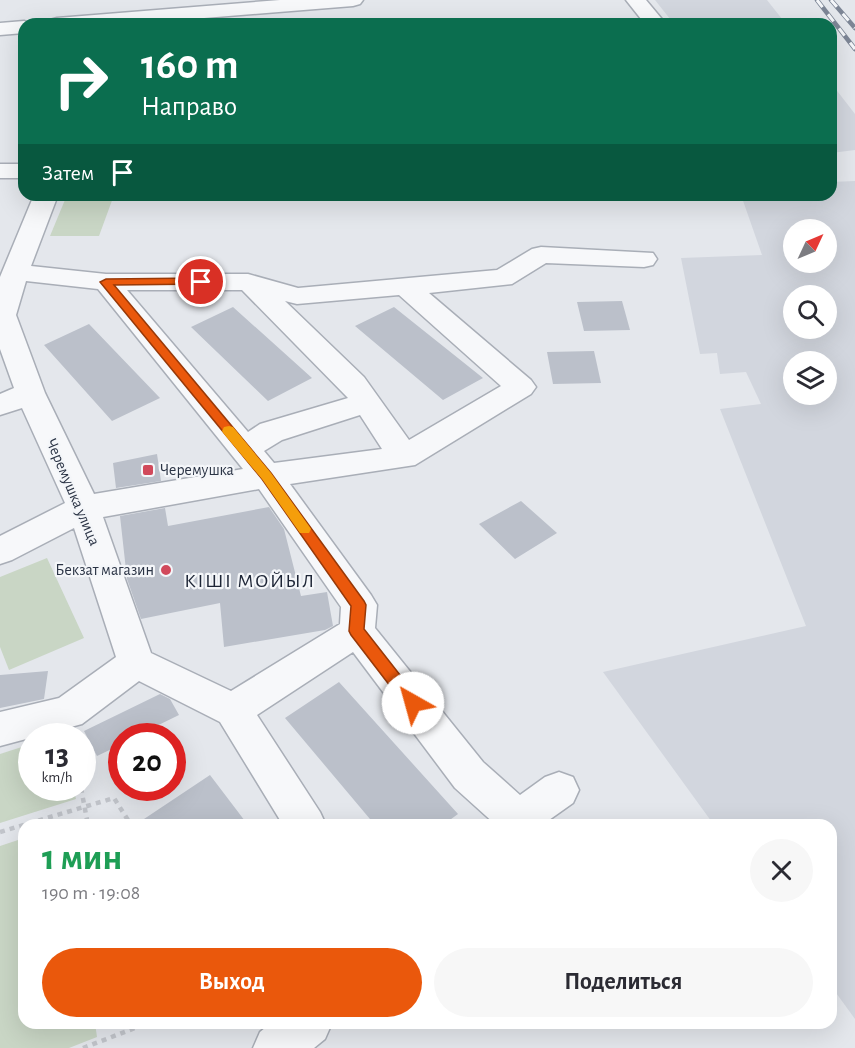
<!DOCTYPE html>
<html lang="ru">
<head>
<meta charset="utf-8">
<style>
	body { margin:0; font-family:"Alegreya Sans",sans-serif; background:#f7f7f7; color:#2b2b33; height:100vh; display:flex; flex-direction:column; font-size:22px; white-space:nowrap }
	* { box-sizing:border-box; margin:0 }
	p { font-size:20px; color:#7c7c81 }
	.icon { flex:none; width:33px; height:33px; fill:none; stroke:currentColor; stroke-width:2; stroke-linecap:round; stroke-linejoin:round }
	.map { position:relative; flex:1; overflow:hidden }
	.details { position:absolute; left:18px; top:819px; width:819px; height:210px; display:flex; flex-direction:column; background:#fff; border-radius:18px; box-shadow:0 6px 24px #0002 }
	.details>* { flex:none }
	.guide { position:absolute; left:18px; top:18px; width:819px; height:183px; border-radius:18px; box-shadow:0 6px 24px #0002; background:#0b6e4f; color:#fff; overflow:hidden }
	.needle { width:39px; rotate:46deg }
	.controls { position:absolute; left:783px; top:219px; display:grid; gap:12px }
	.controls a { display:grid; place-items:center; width:54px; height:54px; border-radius:50%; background:#fff; box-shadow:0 6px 24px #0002; font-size:30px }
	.speed { position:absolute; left:18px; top:723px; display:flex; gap:12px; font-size:30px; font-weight:700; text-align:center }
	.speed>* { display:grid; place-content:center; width:78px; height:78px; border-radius:50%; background:#fff; box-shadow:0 6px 24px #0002; line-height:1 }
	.speed small { font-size:15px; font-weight:400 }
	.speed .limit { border:9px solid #d22; background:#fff; color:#111 }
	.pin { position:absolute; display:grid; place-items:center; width:51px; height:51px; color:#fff; margin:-26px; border:3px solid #fff; border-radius:50%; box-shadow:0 2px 6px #0007 }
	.me { position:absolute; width:66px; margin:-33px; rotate:322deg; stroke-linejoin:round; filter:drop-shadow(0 0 4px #0008) }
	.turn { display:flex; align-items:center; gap:21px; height:126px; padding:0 24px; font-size:27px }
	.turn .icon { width:78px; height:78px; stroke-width:2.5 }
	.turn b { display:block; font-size:42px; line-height:51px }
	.then { display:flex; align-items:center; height:57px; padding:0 24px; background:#0003; gap:12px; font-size:22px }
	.round { display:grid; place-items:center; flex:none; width:63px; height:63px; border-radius:32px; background:#f7f7f7 }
	.head { display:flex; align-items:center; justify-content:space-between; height:102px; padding:0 24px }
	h1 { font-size:36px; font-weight:700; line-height:45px; color:#1e9e55 }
	.action { display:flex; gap:12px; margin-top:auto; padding:12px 24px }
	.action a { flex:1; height:69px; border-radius:36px; background:#ea580c; color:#fff; font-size:24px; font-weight:700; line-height:69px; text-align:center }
	.action a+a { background:#f7f7f7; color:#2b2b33 }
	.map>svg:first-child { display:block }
	.built { fill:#d2d6de; fill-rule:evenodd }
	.green { fill:#c9d6c5 }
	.building { fill:#bbc0ca }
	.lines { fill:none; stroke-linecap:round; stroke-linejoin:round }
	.minor-casing { stroke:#a9aeb7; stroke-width:3 }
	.path { stroke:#c2c5cb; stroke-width:4.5; stroke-dasharray:5 5; stroke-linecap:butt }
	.minor { fill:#f7f8fa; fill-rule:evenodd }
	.rail-casing { stroke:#7d8696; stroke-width:4.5 }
	.rail { stroke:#f4f6f9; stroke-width:3; stroke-dasharray:9; stroke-linecap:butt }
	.route { fill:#ea580c; stroke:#983908; stroke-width:1.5 }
	.slow { fill:#f59e0b }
	.poi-dot { fill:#d1495b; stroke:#f4f6f9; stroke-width:2 }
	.labels { text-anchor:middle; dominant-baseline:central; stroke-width:4.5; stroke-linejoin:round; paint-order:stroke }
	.poi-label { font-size:16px; fill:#2b3445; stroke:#f4f6f9; text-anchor:start }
	.street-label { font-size:16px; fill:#2b3445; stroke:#f4f6f9 }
	.quarter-label { font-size:20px; letter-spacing:1.5px; fill:#1d2536; stroke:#f4f6f9 }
</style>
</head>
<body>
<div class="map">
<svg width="855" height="1048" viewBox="0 0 855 1048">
	<rect width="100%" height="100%" fill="#e4e7ec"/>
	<path class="built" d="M655 0H767L786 24H674Z
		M831 83 855 114V150L831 153Z
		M855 181V1019L831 986V825H714L603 672 806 626 720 409 761 404 746 372 720 374 717 353 700 354 681 258 762 255 741 195H831V182ZM794 230H826V262H794ZM794 296H826V328H794ZM794 362H826V394H794Z"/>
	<path class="green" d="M67 195H114L99 236H50Z
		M47 558 84 638 9 670 0 647V577Z
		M31 744 32 788H73L76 799 0 823V754Z
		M24 838V1023H95L97 1037 69 1048H0V846Z"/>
	<path class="building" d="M622 301 630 330 584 331 577 302Z
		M233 307 312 378 268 401 191 327Z
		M394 307 483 378 443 400 355 326Z
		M89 324 160 398 112 421 44 345Z
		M594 351 601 383 553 384 547 352Z
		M157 454 161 481 116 488 113 463Z
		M521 501 557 533 515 559 479 524Z
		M269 507 284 529 301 596 327 592 333 626 325 630 224 647 220 603 141 619 127 579 120 516 165 508 168 526Z
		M48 671 44 699 0 708V675Z
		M339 682 458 814 443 825H375L285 718Z
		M160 694 170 699 179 715 136 736H122V744L97 756 84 731Z
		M210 775 248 825H135Z"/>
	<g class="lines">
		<defs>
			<path id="minor" d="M280 0H363L360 4 353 6 131 24H47L50 20 57 18Z
				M626 0H646L666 24H645Z
				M24 21 32 24H24V33L0 35V23Z
				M0 164H24V178H0Z
				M34 195H58L31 266 106 274H248L298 288 497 270 532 249 541 247 653 253 657 259 653 265 644 267 546 263 512 284 429 293 531 380 536 387 531 394 415 465 290 484 371 595 377 605 375 628 483 762 520 795 545 777 559 772 573 777 579 790 573 803 542 825H496L455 788 353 652 257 715 320 812 326 825H283L220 722 139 681 82 724 0 746V712L59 698 116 657 74 528 12 560 0 564V536L65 503 22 408 0 415V394L14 388 0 349V277ZM26 281 98 289 243 469 94 494 45 393 16 315ZM127 290H242L348 398 260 424 248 432ZM399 295 501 386 409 440 364 377 285 301 297 304ZM360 415 382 449 274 463 264 451 282 440ZM259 489 341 607 340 624 231 691 151 653 103 517Z
				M271 1023H332L325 1039 314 1048H253L260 1032Z"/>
		</defs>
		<use href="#minor" class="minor-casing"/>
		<path class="path" d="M81 788 88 825
			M0 832 114 798 131 825
			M83 1048 148 1023"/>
		<use href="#minor" class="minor"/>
		<defs>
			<path id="rail" d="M817 0 855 49
				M831 0 855 28"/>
		</defs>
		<use href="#rail" class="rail-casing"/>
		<use href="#rail" class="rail"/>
	</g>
	<path class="route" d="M201 278 205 279V284L114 285 271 473 364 601 366 605 364 629 418 698 421 703 418 708 413 710 407 708 351 635 349 631 351 606 262 479 100 282 106 279Z"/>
	<path class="slow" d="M229 426 233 427 271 473 309 526 311 529 309 533H300L262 479 224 434 222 431 224 427Z"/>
	<g class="poi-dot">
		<rect x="142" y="464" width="12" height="12" rx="3"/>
		<circle cx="166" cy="570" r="6"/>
	</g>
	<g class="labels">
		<g class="poi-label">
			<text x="160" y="470">Черемушка</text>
			<text x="154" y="570" text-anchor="end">Бекзат магазин</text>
		</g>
		<g class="street-label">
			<text transform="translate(73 492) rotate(67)">Черемушка улица</text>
		</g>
		<g class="quarter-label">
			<text x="250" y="581">КІШІ МОЙЫЛ</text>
		</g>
	</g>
</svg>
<div class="controls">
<a><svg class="needle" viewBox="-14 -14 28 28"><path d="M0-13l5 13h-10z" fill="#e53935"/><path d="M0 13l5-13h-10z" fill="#7c7c81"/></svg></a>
<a><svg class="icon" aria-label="search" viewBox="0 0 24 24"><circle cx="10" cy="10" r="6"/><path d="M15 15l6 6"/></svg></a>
<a><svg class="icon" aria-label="layers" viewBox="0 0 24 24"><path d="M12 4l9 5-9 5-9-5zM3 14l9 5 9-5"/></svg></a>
</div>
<div class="speed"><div>13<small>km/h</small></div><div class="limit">20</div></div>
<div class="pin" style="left:201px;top:282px;background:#d93025"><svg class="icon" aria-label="arrive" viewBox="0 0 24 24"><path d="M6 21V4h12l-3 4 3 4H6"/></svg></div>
<svg class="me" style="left:413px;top:703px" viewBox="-20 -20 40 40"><circle r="19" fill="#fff"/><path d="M0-13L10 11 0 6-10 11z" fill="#ea580c"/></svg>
<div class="guide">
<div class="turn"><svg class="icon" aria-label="right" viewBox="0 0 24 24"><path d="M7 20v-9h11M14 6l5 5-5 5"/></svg><div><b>160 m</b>Направо</div></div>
<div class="then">Затем<svg class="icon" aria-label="arrive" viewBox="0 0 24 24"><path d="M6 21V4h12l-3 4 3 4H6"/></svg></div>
</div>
<section class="details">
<div class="head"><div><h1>1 мин</h1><p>190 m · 19:08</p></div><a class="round"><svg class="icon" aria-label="close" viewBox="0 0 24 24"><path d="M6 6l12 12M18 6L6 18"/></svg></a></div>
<div class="action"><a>Выход</a><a>Поделиться</a></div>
</section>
</div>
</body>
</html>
